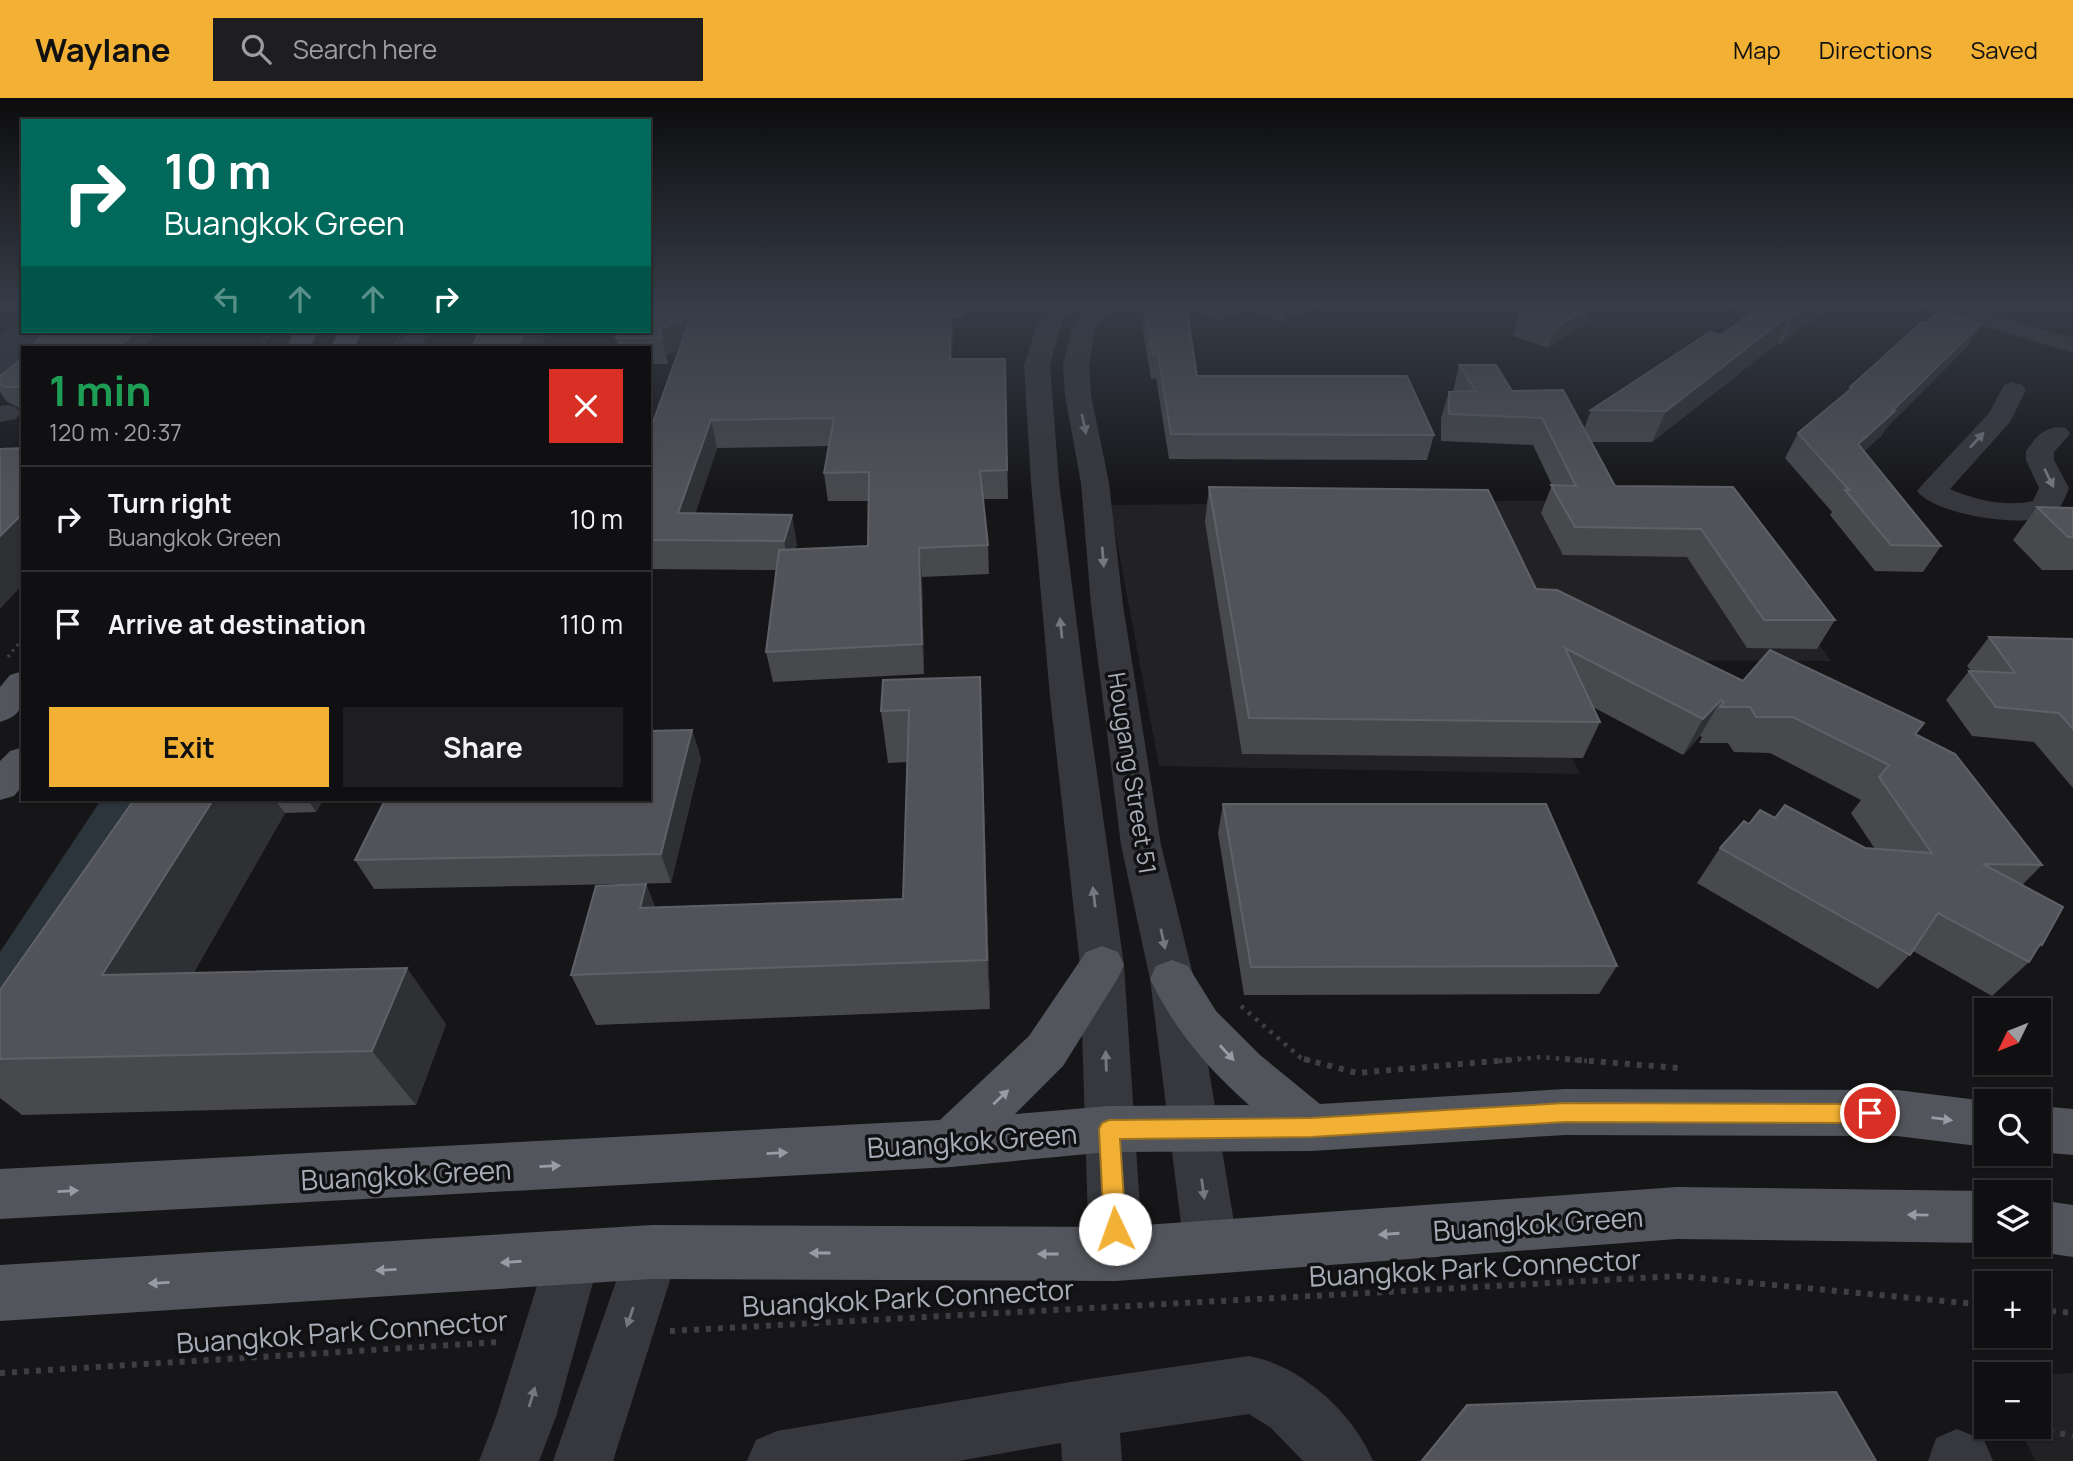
<!DOCTYPE html>
<html lang="en">
<head>
<meta charset="utf-8">
<style>
	body { margin:0; font-family:Manrope,sans-serif; background:#1e1e20; color:#f1f3f6; height:100vh; display:flex; flex-direction:column; font-size:26px; white-space:nowrap }
	* { box-sizing:border-box; margin:0 }
	p { font-size:23px; color:#9c9d9f }
	.icon { flex:none; width:38px; height:38px; fill:none; stroke:currentColor; stroke-width:2; stroke-linecap:round; stroke-linejoin:round }
	.map { position:relative; flex:1; overflow:hidden }
	.panel { position:absolute; left:21px; top:248px; width:630px; height:455px; display:flex; flex-direction:column; background:#101012; border-radius:0px; box-shadow:0 2px 5px #0004,0 0 0 2px #303032 }
	.panel>* { flex:none }
	.hud { position:absolute; left:21px; top:21px; width:630px; height:214px; border-radius:0px; box-shadow:0 2px 5px #0004,0 0 0 2px #303032; background:#00695c; color:#fff; overflow:hidden }
	.needle { width:46px; rotate:227deg }
	.tools { position:absolute; left:1974px; top:900px; display:grid; gap:14px }
	.tools a { display:grid; place-items:center; width:77px; height:77px; border-radius:0px; background:#101012; box-shadow:0 2px 5px #0004,0 0 0 2px #303032; font-size:35px }
	.pin { position:absolute; display:grid; place-items:center; width:60px; height:60px; color:#fff; margin:-30px; border:4px solid #fff; border-radius:50%; box-shadow:0 2px 7px #0007 }
	.me { position:absolute; width:77px; margin:-38px; rotate:357deg; stroke-linejoin:round; filter:drop-shadow(0 0 5px #0008) }
	.turn { display:flex; align-items:center; gap:24px; height:147px; padding:0 28px; font-size:32px }
	.turn .icon { width:91px; height:91px; stroke-width:2.5 }
	.turn b { display:block; font-size:49px; line-height:60px }
	.lanes { display:flex; align-items:center; height:66px; padding:0 28px; background:#0003; justify-content:center; gap:35px; direction:ltr }
	.lanes .off { opacity:.35 }
	.round { display:grid; place-items:center; flex:none; width:74px; height:74px; border-radius:0px; background:#1e1e20 }
	.summary { display:flex; align-items:center; justify-content:space-between; height:119px; padding:0 28px }
	h1 { font-size:42px; font-weight:700; line-height:52px; color:#1e9e55 }
	.button { display:flex; gap:14px; margin-top:auto; padding:14px 28px }
	.button a { flex:1; height:80px; border-radius:0px; background:#f2b134; color:#111; font-size:28px; font-weight:700; line-height:80px; text-align:center }
	.button a+a { background:#1e1e20; color:#f1f3f6 }
	ul { padding:0; list-style:none }
	li { display:flex; align-items:center; gap:21px; height:105px; padding:0 28px; border-top:2px solid #303032 }
	li div { flex:1 }
	li b { display:block; font-size:26px }
	li em { font-style:normal }
	header { display:flex; align-items:center; gap:42px; box-sizing:border-box; height:98px; padding:0 35px; background:#f2b134; color:#111 }
	header strong { font-size:33px }
	nav { display:flex; gap:38px; margin-inline-start:auto; font-size:24px }
	.search { width:490px; height:63px; background:#1e1e20; display:flex; align-items:center; gap:18px; box-sizing:border-box; padding:0 24px; border-radius:0px; color:#9c9d9f; font-size:26px }
	.map>svg:first-child { display:block }
	.built { fill:#222225 }
	.water { fill:#2c353c }
	.lines { fill:none; stroke-linecap:round; stroke-linejoin:round }
	.canal { fill:#2c353c; fill-rule:evenodd }
	.path-far3 { stroke:#3d3f44; stroke-width:2.5; stroke-dasharray:2.5 3.5; stroke-linecap:butt }
	.path-far2 { stroke:#3d3f44; stroke-width:3.5; stroke-dasharray:2.5 4.5; stroke-linecap:butt }
	.path-far1 { stroke:#3d3f44; stroke-width:4.5; stroke-dasharray:3.5 6; stroke-linecap:butt }
	.path { stroke:#3d3f44; stroke-width:6; stroke-dasharray:5 7; stroke-linecap:butt }
	.minor { fill:#37383d; fill-rule:evenodd }
	.major { fill:#53555c; fill-rule:evenodd }
	.wall { fill:#47494d; fill-rule:evenodd }
	.shaded-wall { fill:#2f3033 }
	.building { fill:#525359; stroke:#5f6168; stroke-width:2 }
	.oneway { fill:#757881 }
	.oneway2 { fill:#979ba6 }
	.route { fill:#f2b134; stroke:#9d7322; stroke-width:2 }
	.labels { text-anchor:middle; dominant-baseline:central; stroke-width:7; stroke-linejoin:round; paint-order:stroke }
	.street-label { font-size:24px; fill:#a8adb8; stroke:#111113 }
	.near-street-label { font-size:28px; fill:#a8adb8; stroke:#111113 }
</style>
</head>
<body>
<header>
<strong>Waylane</strong>
<div class="search"><svg class="icon" aria-label="search" viewBox="0 0 24 24"><circle cx="10" cy="10" r="6"/><path d="M15 15l6 6"/></svg>Search here</div>
<nav><a>Map</a><a>Directions</a><a>Saved</a></nav>
</header>
<div class="map">
<svg width="2073" height="1363" viewBox="0 0 2073 1363">
	<rect width="100%" height="100%" fill="#161618"/>
	<path class="built" d="M1714 401 1831 563 1527 562 1580 676 1159 668 1110 407Z
		M2073 1275V1363H2036L2017 1328H2039V1277Z"/>
	<path class="water" d="M23 227V233H62L46 250H23L22 275 0 276V238L9 229Z"/>
	<g class="lines">
		<path class="canal" d="M407 233H429L420 250H396Z
			M101 702H139L15 903 0 908V854Z"/>
		<path class="path-far3" d="M260 250 271 233
			M392 250 403 233
			M420 250 430 233"/>
		<path class="path-far2" d="M8 559 23 540"/>
		<path class="path-far1" d="M1241 908 1301 960 1311 963
			M1499 963 1541 959 1587 963"/>
		<path class="path" d="M1304 961 1357 975 1519 961
			M1565 961 1679 970
			M2001 999 2019 1003
			M2039 1212 2073 1215
			M670 1233 1678 1178 1986 1207
			M0 1275 501 1244
			M2025 1328 2073 1338"/>
		<path class="minor" d="M1050 206H1074L1062 223 1050 267 1059 384 1086 598 1124 867 1143 1156 1135 1175 1116 1183 1097 1175 1089 1156 1080 867 1050 598 1031 384 1024 267 1038 223Z
			M1089 206H1112L1095 234 1089 267 1091 297 1109 385 1123 507 1161 747 1194 881 1238 1149 1230 1168 1211 1176 1192 1168 1184 1149 1150 881 1121 747 1091 507 1081 385 1065 297 1063 267 1071 234Z
			M1922 206H1958L2073 240V255L1926 211Z
			M2013 284 2022 287 2026 292 2010 324 1950 391C1974 402 2007 409 2033 403L2039 390 2026 362V353C2036 338 2047 326 2066 330L2070 336 2054 354V362L2069 390C2066 398 2062 408 2056 414 2032 433 1934 417 1917 393L1922 387 1989 315 2004 287Z
			M7 307 16 309 20 315 16 321 0 324V308Z
			M652 1127 671 1135 679 1154 613 1363H553L633 1135Z
			M573 1132 592 1140 600 1159 556 1319 539 1363H479L496 1319 546 1159 554 1140Z
			M1249 1258C1301 1267 1354 1316 1373 1363H1303L1271 1330 1249 1316 1120 1335 1122 1363H1062L1061 1345 958 1363H747L756 1342 777 1333 1089 1281Z
			M1957 1331 1984 1342 1993 1363H1928L1936 1340Z"/>
		<path class="major" d="M294 233H318L310 250H286Z
			M339 233H363L354 250H330Z
			M23 573C23 598 29 616 0 624V589L10 577Z
			M23 649V687L14 698 0 702V663L10 653Z
			M1102 848 1118 854 1124 867 1118 880 1063 968 1015 1016 1109 1008 1249 1007C1206 969 1175 932 1150 881L1156 868 1172 862 1188 868 1216 913 1260 957 1320 1006 1565 991 1897 992 1986 1003V1049L1897 1038 1565 1037 1311 1053 1109 1054 951 1069 0 1121V1071L940 1022 1029 938 1086 854Z
			M2039 1008 2073 1011V1057L2039 1054Z
			M1677 1089 1986 1093V1145L1677 1141 1116 1183 652 1181 0 1223V1167L652 1127 1116 1129Z
			M2039 1102 2073 1107V1159L2039 1154 2020 1147 2039 1146Z"/>
	</g>
	<path class="wall" d="M649 206H792L770 215 911 213V206H967L964 221 953 220 952 261H1005L1008 401H983L988 447 989 476 922 479 924 576 773 584 766 554 776 472 649 471V324H653L679 252 666 257 668 266H649V250H618L616 240ZM829 348 824 375 828 403H869L868 448 795 452 797 446 695 416 717 350Z
		M1150 206H1318L1283 224 1247 210 1221 223 1187 208 1197 278 1434 337 1427 362 1169 361 1156 280 1151 281 1143 232 1144 208Z
		M1731 206H1824L1819 217 1781 246 1778 245 1652 344H1591L1615 388 1733 389 1835 522 1817 551 1747 550 1687 459 1563 457 1541 415 1552 387 1533 347 1441 343V320L1449 294H1453L1459 267 1584 331 1591 312 1721 237 1750 216 1729 210Z
		M1591 207 1585 226 1548 250 1513 238 1519 218Z
		M1925 225 1981 226 1967 249 1886 330 1881 338 1864 353 1941 448 1923 474 1875 473 1830 417 1832 414 1785 360 1798 335 1848 294 1850 289Z
		M23 260V310H20L7 304 0 294V278Z
		M1209 389 1536 491 1743 583 1916 636 2042 767 2022 787 2042 847 2035 853 2029 864 1992 898 1913 853 1878 891 1697 785 1720 750 1749 726 1775 720 1865 750 1875 751 1851 715 1861 702 1770 655 1734 654 1728 645H1699L1702 639 1700 638 1683 657 1593 609 1600 624 1583 660 1242 656 1205 424Z
		M2037 409 2073 410V472H2042L2013 442Z
		M1989 539 2073 541V690L2034 644 1972 638 1946 602 1969 573H1971L1967 568Z
		M980 579 990 911 596 927 571 877 646 786 655 809 903 801 908 664 888 665 881 613Z
		M692 632 701 661 671 785 374 791 355 762Z
		M134 702H323L316 714 285 715 194 874 446 926 416 1007 22 1017 0 1000V892Z
		M1223 706 1617 868 1599 896 1244 897 1218 735Z
		M1467 1307 1876 1363H1420Z"/>
	<path class="shaded-wall" d="M724 206H792L704 242 698 216Z
		M951 206 953 220 951 288 950 261Z
		M963 206H967L964 221Z
		M1223 206H1248L1247 210 1221 223Z
		M1286 206H1318L1283 224Z
		M1808 206H1824L1819 217 1781 246 1795 216Z
		M1591 207 1585 226 1548 250 1555 231Z
		M1792 215 1778 245 1652 344 1666 313Z
		M691 219 697 245 666 257 668 266 660 231Z
		M1981 226 1967 249 1886 330 1881 338 1844 371 1858 346Z
		M133 233H159L146 250H116Z
		M525 233H548L540 250H516Z
		M711 322 717 350 686 442 678 415Z
		M23 415V486L0 511V438Z
		M792 417 797 446 789 473 784 443Z
		M919 450 922 479 924 576 922 546Z
		M980 579 982 631 990 911 987 862Z
		M1721 602 1700 638 1683 657 1703 621Z
		M692 632 701 661 671 785 661 756Z
		M213 702H275L285 715 160 933 102 877Z
		M308 702H323L316 714Z
		M646 786 666 837 640 810Z
		M407 870 446 926 416 1007 372 953Z"/>
	<path class="building" d="M649 206H724L698 216 911 213V206H951L950 261H1005L1007 372 980 373 988 447 919 450 922 546 766 554 779 452 868 448 869 374 824 375 834 320 711 322 678 415 792 417 784 443 649 442V324H653L691 219 660 231 661 240H616L619 233H649Z
		M1150 206H1186L1197 278H1407L1434 337 1171 336 1158 256H1153L1144 208Z
		M1540 206H1587L1591 207 1555 231 1519 218Z
		M1764 206H1808L1795 216 1792 215 1666 313 1591 312 1710 234 1721 237Z
		M1938 214 1981 226 1892 313H1895L1858 346 1941 448 1891 447 1845 392H1849L1798 335 1852 290 1850 289 1922 224 1925 225Z
		M46 233H133L127 241 116 250H31Z
		M480 233H525L516 250H471Z
		M23 260V289H6L0 287V278Z
		M1459 267H1496L1512 293 1563 292 1615 388 1733 389 1835 522H1764L1701 431 1575 429 1551 387 1576 388 1542 320 1449 316V294L1476 293Z
		M23 350V415L0 438V351Z
		M1209 389 1488 392 1536 491 1557 492 1743 583 1770 552 1924 625 1915 636 1955 656 2042 767 1983 766 2063 809 2042 847 2040 846 2029 864 1938 815 1910 857 1720 750 1744 723 1749 726 1760 712 1775 720 1785 707 1865 750 1932 755 1879 679 1889 667 1793 619H1756L1750 609H1720L1724 604 1721 602 1703 621 1565 550 1600 624 1249 620Z
		M2037 409 2073 410V439H2068Z
		M1989 539 2073 541V631L2059 615 1996 609 1969 573 2015 575Z
		M980 579 987 862 571 877 596 788 646 786 640 810 903 801 909 612 881 613 883 582Z
		M692 632 661 756 355 762 385 702H649V633Z
		M134 702H213L102 877 407 870 372 953 0 961V892Z
		M1223 706H1546L1617 868 1251 869Z
		M1836 1294 1876 1363H1422L1467 1307Z"/>
	<defs><path id="oneway-solid" d="M-6-.8H1V-3.2L6.5 0L1 3.2V.8H-6Z" transform="scale(1.75)"/></defs>
	<g class="oneway">
		<use href="#oneway-solid" transform="translate(1084 326) rotate(78)"/>
		<use href="#oneway-solid" transform="translate(1977 342) rotate(-48)"/>
		<use href="#oneway-solid" transform="translate(2049 380) rotate(64)"/>
		<use href="#oneway-solid" transform="translate(1103 459) rotate(85)"/>
		<use href="#oneway-solid" transform="translate(1061 530) rotate(-96)"/>
		<use href="#oneway-solid" transform="translate(1094 799) rotate(-97)"/>
		<use href="#oneway-solid" transform="translate(1163 841) rotate(78)"/>
		<use href="#oneway-solid" transform="translate(1106 963) rotate(-92)"/>
		<use href="#oneway-solid" transform="translate(1203 1091) rotate(82)"/>
		<use href="#oneway-solid" transform="translate(630 1219) rotate(109)"/>
		<use href="#oneway-solid" transform="translate(532 1299) rotate(-73)"/>
	</g>
	<g class="oneway2">
		<use href="#oneway-solid" transform="translate(1227 955) rotate(47)"/>
		<use href="#oneway-solid" transform="translate(1001 999) rotate(-43)"/>
		<use href="#oneway-solid" transform="translate(1942 1021) rotate(7)"/>
		<use href="#oneway-solid" transform="translate(777 1055) rotate(-3)"/>
		<use href="#oneway-solid" transform="translate(550 1068) rotate(-3)"/>
		<use href="#oneway-solid" transform="translate(68 1093) rotate(-3)"/>
		<use href="#oneway-solid" transform="translate(1918 1117) rotate(-179)"/>
		<use href="#oneway-solid" transform="translate(1389 1136) rotate(176)"/>
		<use href="#oneway-solid" transform="translate(820 1155) rotate(-180)"/>
		<use href="#oneway-solid" transform="translate(1048 1156) rotate(-180)"/>
		<use href="#oneway-solid" transform="translate(511 1164) rotate(176)"/>
		<use href="#oneway-solid" transform="translate(386 1172) rotate(177)"/>
		<use href="#oneway-solid" transform="translate(159 1185) rotate(177)"/>
	</g>
	<linearGradient id="sky" x2="0" y2="1"><stop stop-color="#0c0c0d"/><stop offset="0.52" stop-color="#363c48"/><stop offset="1" stop-color="#363c48" stop-opacity="0"/></linearGradient>
	<rect width="2073" height="397" fill="url(#sky)"/>
	<path class="route" d="M1565 1005 1870 1006 1877 1009 1880 1015 1877 1022 1870 1025 1565 1024 1311 1039 1120 1041 1126 1131 1123 1139 1115 1142 1107 1139 1104 1131 1099 1031 1102 1025 1109 1022 1311 1020Z"/>
	<g class="labels">
		<g class="street-label">
			<text transform="translate(1133 675) rotate(81)">Hougang Street 51</text>
		</g>
		<g class="near-street-label">
			<text transform="translate(972 1042) rotate(-4)">Buangkok Green</text>
			<text transform="translate(406 1076) rotate(-3)">Buangkok Green</text>
			<text transform="translate(1538 1125) rotate(-4)">Buangkok Green</text>
			<text transform="translate(1475 1169) rotate(-3)">Buangkok Park Connector</text>
			<text transform="translate(908 1199) rotate(-3)">Buangkok Park Connector</text>
			<text transform="translate(342 1233) rotate(-4)">Buangkok Park Connector</text>
		</g>
	</g>
</svg>
<div class="tools">
<a><svg class="needle" viewBox="-14 -14 28 28"><path d="M0-13l5 13h-10z" fill="#e53935"/><path d="M0 13l5-13h-10z" fill="#9c9d9f"/></svg></a>
<a><svg class="icon" aria-label="search" viewBox="0 0 24 24"><circle cx="10" cy="10" r="6"/><path d="M15 15l6 6"/></svg></a>
<a><svg class="icon" aria-label="layers" viewBox="0 0 24 24"><path d="M12 4l9 5-9 5-9-5zM3 14l9 5 9-5"/></svg></a>
<a>+</a>
<a>−</a>
</div>
<div class="pin" style="left:1870px;top:1015px;background:#d93025"><svg class="icon" aria-label="arrive" viewBox="0 0 24 24"><path d="M6 21V4h12l-3 4 3 4H6"/></svg></div>
<svg class="me" style="left:1115px;top:1131px" viewBox="-20 -20 40 40"><circle r="19" fill="#fff"/><path d="M0-13L10 11 0 6-10 11z" fill="#f2b134"/></svg>
<div class="hud">
<div class="turn"><svg class="icon" aria-label="right" viewBox="0 0 24 24"><path d="M7 20v-9h11M14 6l5 5-5 5"/></svg><div><b>10 m</b>Buangkok Green</div></div>
<div class="lanes"><svg class="icon off" aria-label="left" viewBox="0 0 24 24"><path d="M17 20v-9H6M10 6l-5 5 5 5"/></svg><svg class="icon off" aria-label="ahead" viewBox="0 0 24 24"><path d="M12 20V5M6 11l6-6 6 6"/></svg><svg class="icon off" aria-label="ahead" viewBox="0 0 24 24"><path d="M12 20V5M6 11l6-6 6 6"/></svg><svg class="icon" aria-label="right" viewBox="0 0 24 24"><path d="M7 20v-9h11M14 6l5 5-5 5"/></svg></div>
</div>
<section class="panel">
<div class="summary"><div><h1>1 min</h1><p>120 m · 20:37</p></div><a class="round" style="background:#d93025;color:#fff"><svg class="icon" aria-label="close" viewBox="0 0 24 24"><path d="M6 6l12 12M18 6L6 18"/></svg></a></div>
<ul>
<li><svg class="icon" aria-label="right" viewBox="0 0 24 24"><path d="M7 20v-9h11M14 6l5 5-5 5"/></svg><div><b>Turn right</b><p>Buangkok Green</p></div><em>10 m</em></li>
<li><svg class="icon" aria-label="arrive" viewBox="0 0 24 24"><path d="M6 21V4h12l-3 4 3 4H6"/></svg><div><b>Arrive at destination</b></div><em>110 m</em></li>
</ul>
<div class="button"><a>Exit</a><a>Share</a></div>
</section>
</div>
</body>
</html>
